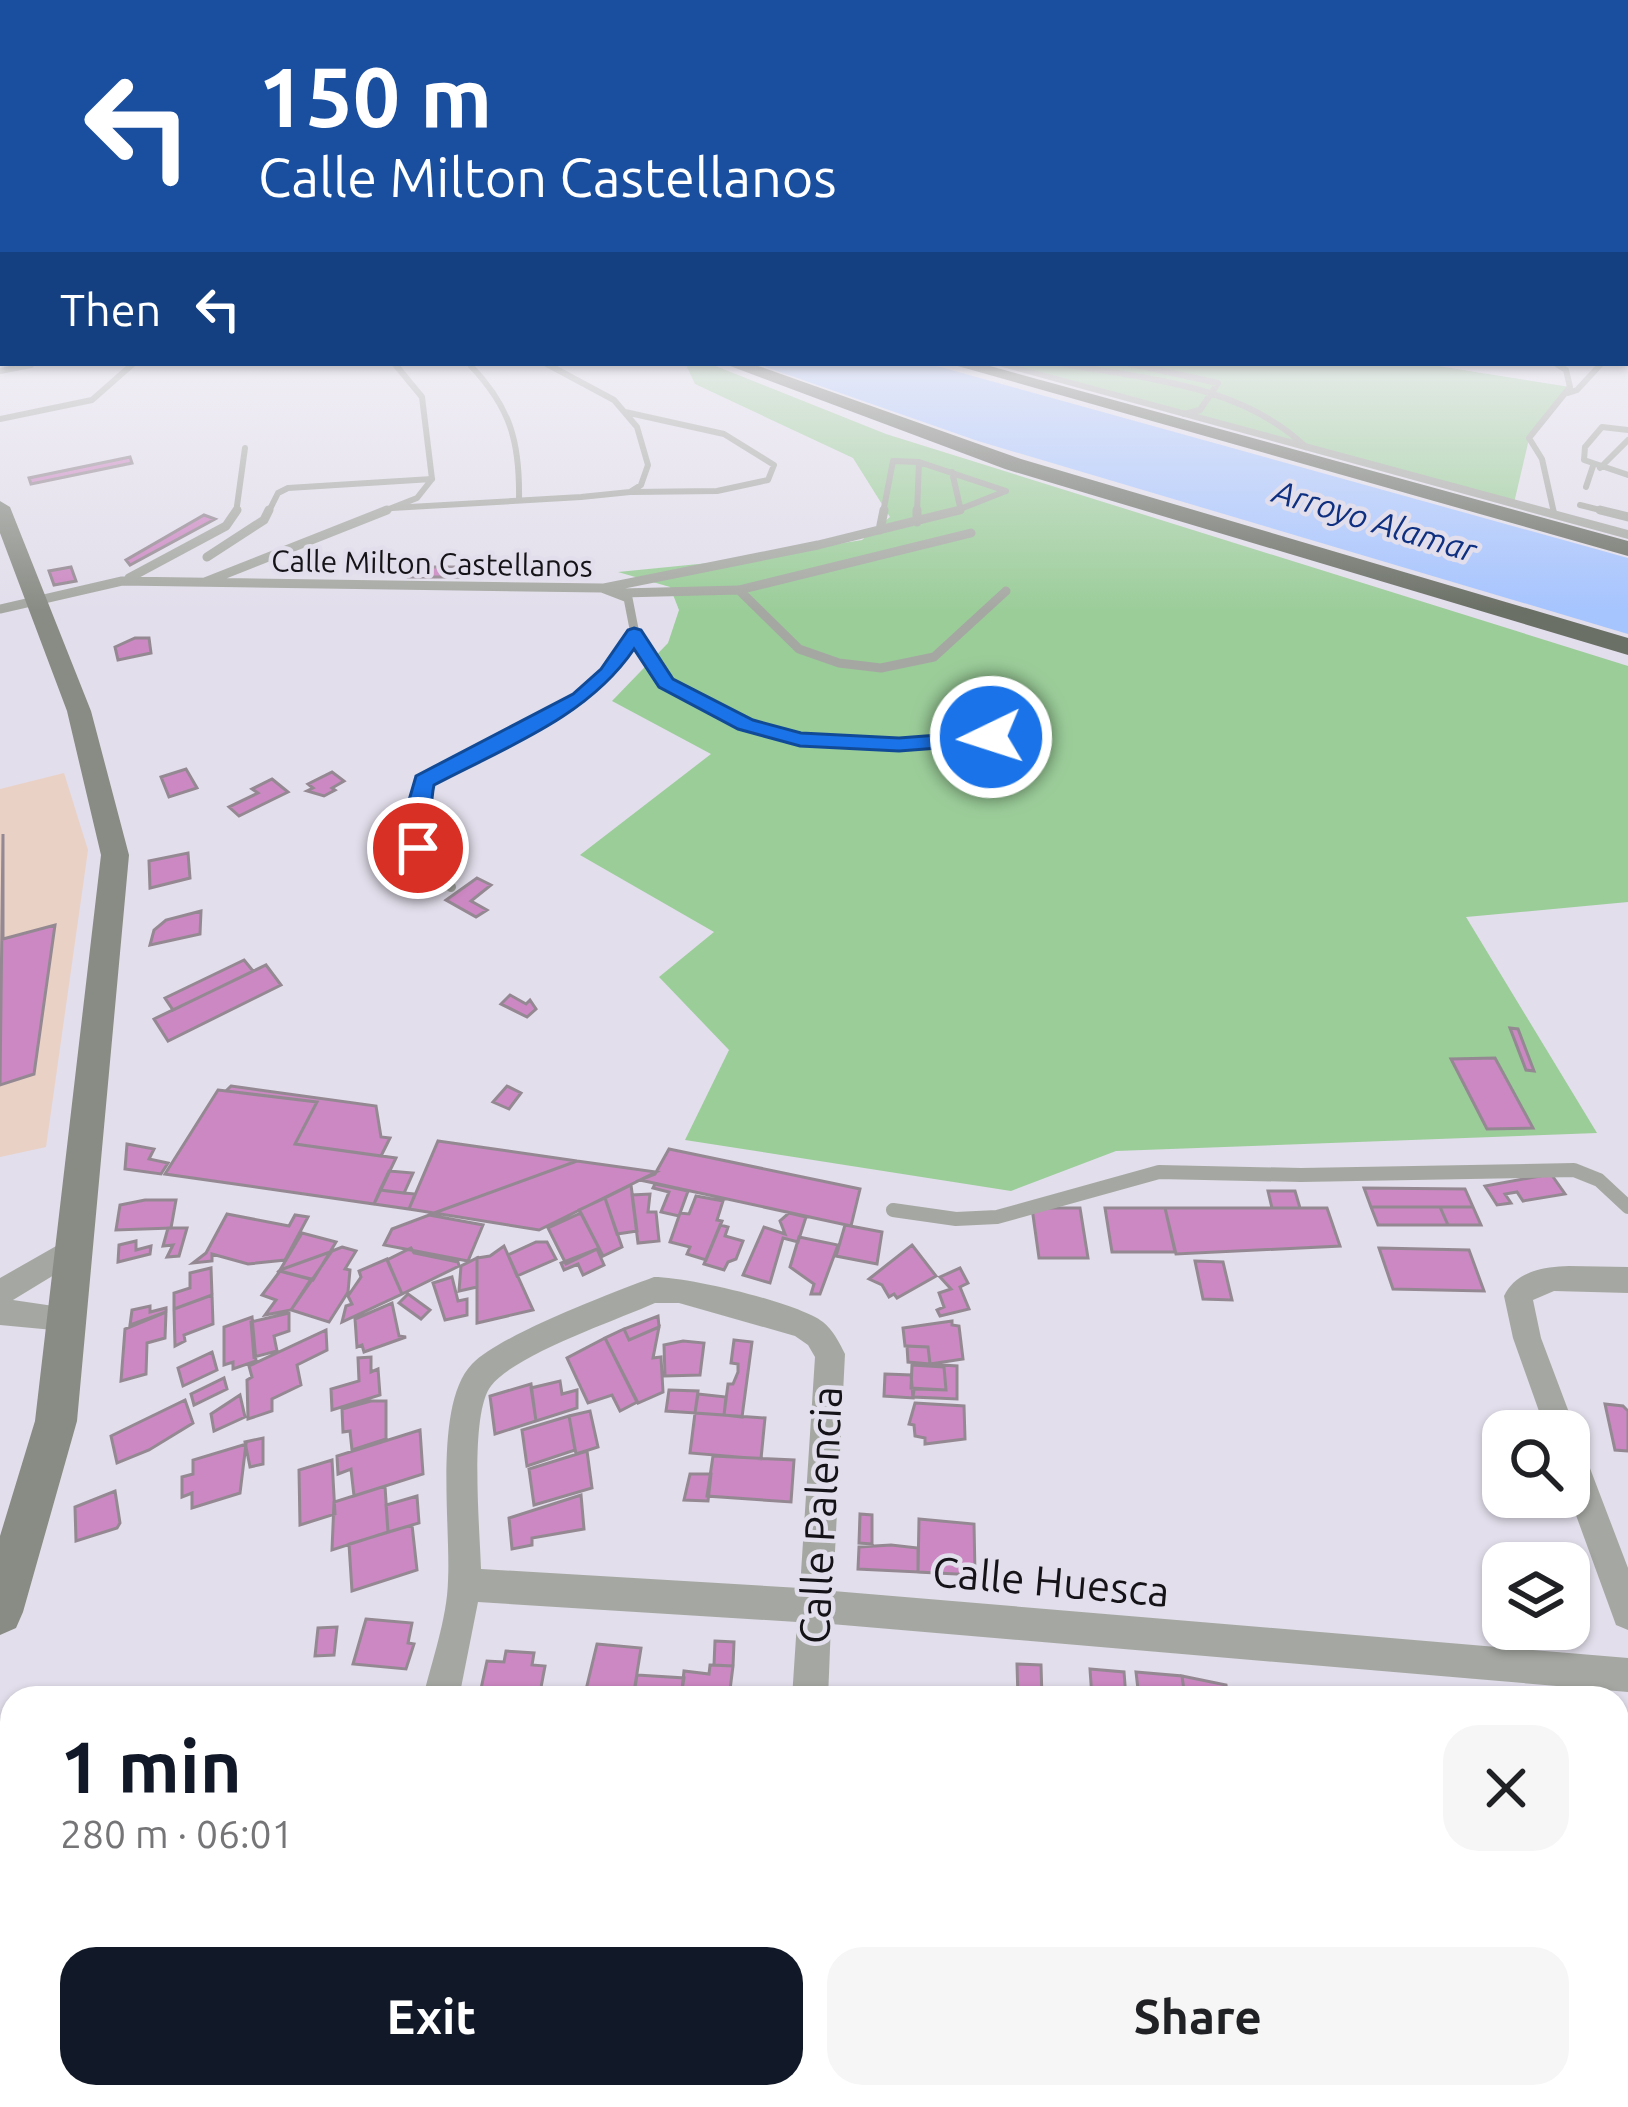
<!DOCTYPE html>
<html lang="en">
<head>
<meta charset="utf-8">
<style>
	body { margin:0; font-family:Ubuntu,sans-serif; background:#f6f6f6; color:#202124; height:100vh; display:flex; flex-direction:column; font-size:45px; white-space:nowrap }
	* { box-sizing:border-box; margin:0 }
	p { font-size:39px; color:#757577 }
	.icon { flex:none; width:66px; height:66px; fill:none; stroke:currentColor; stroke-width:2; stroke-linecap:round; stroke-linejoin:round }
	.map { position:relative; flex:1; overflow:hidden }
	.sheet { position:absolute; left:0px; top:1686px; width:1629px; height:423px; display:flex; flex-direction:column; background:#fff; border-radius:36px 36px 0 0; box-shadow:0 3px 9px #0004 }
	.sheet>* { flex:none }
	.banner { position:absolute; left:0px; top:0px; width:1629px; height:366px; box-shadow:0 3px 9px #0004; background:#1a4fa0; color:#fff; overflow:hidden }
	.fabs { position:absolute; left:1482px; top:1410px; display:grid; gap:24px }
	.fabs a { display:grid; place-items:center; width:108px; height:108px; border-radius:24px; background:#fff; box-shadow:0 3px 9px #0004; font-size:60px }
	.pin { position:absolute; display:grid; place-items:center; width:102px; height:102px; color:#fff; margin:-51px; border:6px solid #fff; border-radius:50%; box-shadow:0 3px 12px #0007 }
	.me { position:absolute; width:132px; margin:-66px; rotate:266deg; stroke-linejoin:round; filter:drop-shadow(0 0 9px #0008) }
	.turn { display:flex; align-items:center; gap:42px; height:252px; padding:0 60px; font-size:54px }
	.turn .icon { width:156px; height:156px; stroke-width:2.5 }
	.turn b { display:block; font-size:84px; line-height:102px }
	.then { display:flex; align-items:center; height:114px; padding:0 60px; background:#0003; gap:24px; font-size:45px }
	.round { display:grid; place-items:center; flex:none; width:126px; height:126px; border-radius:36px; background:#f6f6f6 }
	.summary { display:flex; align-items:center; justify-content:space-between; height:204px; padding:0 60px }
	h1 { font-size:72px; font-weight:700; line-height:90px; color:#111827 }
	.action { display:flex; gap:24px; margin-top:auto; padding:24px 60px }
	.action a { flex:1; height:138px; border-radius:36px; background:#111827; color:#fff; font-size:48px; font-weight:700; line-height:138px; text-align:center }
	.action a+a { background:#f6f6f6; color:#202124 }
	.map>svg:first-child { display:block }
	.industrial { fill:#e9d1c6 }
	.green { fill:#9bcd99 }
	.water { fill:#a6c4fe }
	.building { fill:#cc88c2; stroke:#948992; stroke-width:3 }
	.lines { fill:none; stroke-linecap:round; stroke-linejoin:round }
	.service-far3 { stroke:#a5a8a2; stroke-width:6 }
	.service-far2 { stroke:#a5a8a2; stroke-width:9 }
	.service-far1 { stroke:#a5a8a2; stroke-width:10 }
	.service { stroke:#a5a8a2; stroke-width:14 }
	.minor { fill:#a5a8a2; fill-rule:evenodd }
	.secondary { fill:#888c84; fill-rule:evenodd }
	.trunk { fill:#6b7066; fill-rule:evenodd }
	.route { fill:#1a73e8; stroke:#114b97; stroke-width:3 }
	.labels { text-anchor:middle; dominant-baseline:central; stroke-width:9; stroke-linejoin:round; paint-order:stroke }
	.far-street-label { font-size:30px; fill:#151318; stroke:#e2deeb }
	.far-water-label { font-size:33px; font-style:italic; fill:#0f3081; stroke:#e2deeb }
	.near-street-label { font-size:42px; fill:#151318; stroke:#e2deeb }
</style>
</head>
<body>
<div class="map">
<svg width="1628" height="2107" viewBox="0 0 1628 2107">
	<rect width="100%" height="100%" fill="#e2deeb"/>
	<path class="industrial" d="M64 773 88 850 46 1147 0 1157V789Z"/>
	<path class="green" d="M685 363H708L886 434 1628 666V902L1466 917 1597 1133 1116 1151 1011 1191 685 1140 729 1050 659 977 714 932 580 855 711 754 612 701 668 643 679 610 670 587 618 572 739 560 862 540 890 517 853 458 695 384Z
		M994 363H1419L1570 387 1529 439 1514 503Z"/>
	<path class="water" d="M754 363H926L1628 558V634L978 441Z"/>
	<path class="building" d="M130 457 132 463 31 484 29 478Z
		M204 515 215 519 130 565 126 560Z
		M71 567 76 581 54 585 49 571Z
		M414 567H467L464 577H409Z
		M135 638H149L151 653 118 660 115 647Z
		M186 769 197 788 169 797 161 777Z
		M332 772 344 781 332 788 335 790 324 796 307 791 313 788 308 784Z
		M272 779 288 792 239 816 229 807 258 793 252 789Z
		M3 834V939L55 925 34 1074 0 1085Z
		M188 853 190 878 150 888 149 861Z
		M477 878 491 885 471 901 487 910 476 917 446 900Z
		M201 911 200 934 150 945 154 930 166 920Z
		M244 960 253 971 173 1010 165 998Z
		M266 965 281 985 168 1041 154 1019Z
		M510 995 526 1004 530 1000 536 1009 527 1017 501 1004Z
		M1510 1028 1518 1029 1534 1071 1526 1070Z
		M1495 1058 1533 1128 1487 1129 1451 1059Z
		M231 1086 376 1106 381 1137 390 1138 381 1156 295 1144 317 1102 226 1091Z
		M507 1086 521 1093 509 1109 493 1102Z
		M218 1090 317 1102 295 1144 396 1158 374 1204 165 1174Z
		M438 1141 480 1147 577 1161 434 1213 409 1209Z
		M127 1144 154 1149 149 1159 168 1163 161 1174 125 1169Z
		M669 1149 860 1189 851 1226 640 1180 655 1174Z
		M577 1161 656 1172 539 1230 434 1213Z
		M389 1171 413 1173 404 1193 380 1190Z
		M1551 1174 1565 1194 1523 1201 1517 1192 1505 1194 1511 1203 1497 1205 1485 1186Z
		M655 1184 688 1191 679 1216 661 1212 669 1192 653 1188Z
		M631 1185 637 1231 617 1234 605 1198Z
		M1364 1188 1465 1189 1473 1207H1371Z
		M380 1190 404 1193 415 1194 409 1209 374 1204Z
		M1268 1191H1295L1300 1208H1272Z
		M650 1194 648 1212H656L659 1241 638 1243 632 1195Z
		M696 1196 723 1201 717 1220 722 1221 706 1260 687 1254 690 1247 670 1242 680 1213 689 1214Z
		M605 1198 622 1247 603 1256 579 1210Z
		M145 1200H176L171 1228 116 1230 120 1205Z
		M1371 1207H1440L1448 1225H1378Z
		M1440 1207H1473L1481 1225H1448Z
		M1032 1208H1080L1088 1258H1039Z
		M1105 1208H1165L1175 1252H1112Z
		M1165 1208H1327L1340 1246 1176 1254Z
		M581 1213 599 1248 566 1264 548 1228Z
		M789 1213 806 1217 798 1242 783 1238 770 1283 743 1275 764 1227 785 1234 780 1221Z
		M227 1214 289 1226 295 1215 308 1217 285 1260 248 1264 212 1254V1261L193 1263 206 1253Z
		M429 1215 483 1225 468 1261 384 1245 392 1229Z
		M720 1225 728 1227 725 1236 743 1241 736 1259 728 1262 724 1270 704 1264Z
		M845 1225 882 1232 877 1264 836 1256Z
		M168 1228H187L179 1256 167 1257 173 1245 163 1246Z
		M302 1233 336 1242 330 1252 280 1270Z
		M799 1237 838 1245 820 1294H811L814 1284 790 1267Z
		M136 1241V1250L151 1246 150 1254 118 1262 119 1245Z
		M536 1242H547L556 1259 517 1276 508 1255Z
		M912 1245 936 1276 897 1298 894 1294 889 1297 882 1285 869 1279Z
		M504 1246 533 1310 477 1323V1258L490 1256Z
		M342 1247 356 1251 345 1269 350 1270 348 1292 329 1322 291 1310 332 1251Z
		M411 1248 414 1253 458 1262 459 1266 402 1294 387 1260Z
		M1379 1248 1469 1250 1484 1291 1393 1289Z
		M597 1249 604 1265 583 1275 578 1264 564 1270 561 1263Z
		M330 1252 313 1280 279 1271 280 1270Z
		M477 1258V1287L459 1291 461 1266Z
		M387 1259 402 1294 342 1322 346 1306 352 1304 348 1296 361 1277 359 1271Z
		M1195 1261 1223 1262 1232 1300 1203 1299Z
		M211 1268 212 1295 174 1309V1293L190 1288V1273Z
		M960 1268 968 1283 960 1287 969 1309 940 1316 937 1310 944 1307 939 1293 951 1289 940 1277Z
		M280 1271 311 1279 291 1310 265 1315 276 1300 262 1295Z
		M452 1277 458 1301 467 1299V1315L445 1320 433 1283Z
		M408 1294 430 1310 421 1319 399 1303Z
		M212 1295 213 1324 184 1335 185 1341 175 1346 174 1309Z
		M392 1303 399 1336 406 1337 364 1352 362 1345 357 1347 355 1319Z
		M150 1306V1312L166 1308V1312L130 1325 132 1310Z
		M166 1312 165 1338 147 1343 146 1374 121 1381 125 1329Z
		M289 1313V1331L274 1336 277 1351 254 1357 251 1322Z
		M658 1316 659 1327 629 1340 624 1329Z
		M252 1317 256 1361 233 1369V1362L224 1365V1327Z
		M952 1321V1325L959 1326 963 1359 930 1364 928 1347 905 1346 903 1328Z
		M659 1327 653 1358 661 1357 663 1392 638 1403 605 1338 624 1329 629 1340Z
		M326 1330 327 1350 297 1365 301 1385 272 1399V1411L248 1419 247 1380 252 1377 249 1366Z
		M605 1338 637 1402 620 1411 612 1395 588 1403 567 1358Z
		M734 1340 752 1342 742 1417 724 1415 728 1384H733L738 1372V1364L731 1363Z
		M683 1341 704 1343 700 1375 665 1376 664 1345Z
		M907 1346 928 1347 930 1364 908 1362Z
		M212 1352 217 1370 183 1386 178 1368Z
		M371 1357V1372L378 1369 380 1395 332 1410 331 1389 359 1381 358 1358Z
		M911 1363 957 1366V1399L913 1397 914 1389 946 1390 944 1367Z
		M912 1365 944 1367 946 1390 911 1388Z
		M885 1374 911 1375 913 1398 884 1396Z
		M224 1378 227 1389 194 1405 191 1394Z
		M560 1381 562 1394 577 1390V1408L536 1421 531 1388Z
		M531 1384 536 1421 495 1434 490 1396Z
		M669 1390 698 1391 695 1413 666 1411Z
		M698 1394 726 1397 724 1415 695 1413Z
		M240 1395 245 1417 214 1431 211 1414Z
		M185 1400 193 1423 149 1450 117 1463 111 1436Z
		M371 1401H386V1439L352 1450 350 1431 343 1432 342 1409Z
		M915 1403 964 1406 965 1439 925 1444V1438L915 1436 914 1425 909 1424Z
		M1605 1404 1623 1406 1628 1411V1451L1615 1450Z
		M590 1411 598 1447 576 1454 569 1416Z
		M695 1413 765 1418 761 1459 690 1453Z
		M569 1416 575 1450 527 1466 522 1430Z
		M420 1430 423 1474 354 1496 351 1469 338 1474 337 1456Z
		M263 1438V1464L250 1467 245 1442Z
		M246 1444 240 1493 192 1508V1493L182 1497V1477L193 1474V1460Z
		M587 1451 592 1488 534 1505 529 1469Z
		M713 1456 794 1460 791 1502 707 1496Z
		M332 1460 335 1514 300 1525 299 1470Z
		M690 1474H711L708 1501 684 1500Z
		M385 1486 388 1532 332 1550 334 1502Z
		M115 1491 120 1523 117 1528 76 1541 75 1507Z
		M581 1495 584 1529 532 1538V1545L512 1549 509 1518Z
		M417 1496 419 1523 388 1532 386 1505Z
		M860 1514 872 1515V1544L859 1543Z
		M919 1519 974 1524 975 1575 918 1572Z
		M412 1525 417 1570 352 1591 349 1544Z
		M891 1545 918 1548V1572L858 1569 859 1547Z
		M366 1619 412 1623 408 1643 414 1644 406 1669 353 1664Z
		M337 1627 334 1655 315 1656 318 1628Z
		M715 1641 734 1642 733 1666 714 1665Z
		M597 1644 641 1648 633 1698H584Z
		M506 1651 534 1653 532 1665 545 1666 539 1698H479L487 1661 504 1662Z
		M1017 1664 1041 1665 1042 1698H1018Z
		M710 1665 733 1666 729 1698H681L684 1671 709 1674Z
		M1090 1669 1124 1672 1126 1698H1092Z
		M1136 1672 1182 1676 1185 1698H1139Z
		M637 1675 684 1678 681 1697 634 1694Z
		M1182 1676 1226 1685 1228 1698H1185Z
		M540 1688 585 1693 584 1698H539Z
		M299 1690 386 1696 297 1698Z
		M12 1738 6 1773H0V1740Z
		M1617 1769 1628 1770V1853L1617 1830Z
		M1617 1911 1628 1912V1967L1617 1966Z
		M1 2048H12V2081L0 2079Z
		M12 2088V2097H33L29 2107H0V2095L10 2094Z
		M38 2097H104L101 2107H34Z
		M178 2097H245L242 2107H172Z
		M284 2097H311L309 2107H257L260 2098 283 2102Z
		M337 2097H356L387 2099 385 2107H335Z
		M475 2097H527L526 2107H473Z
		M677 2097H739V2107H676Z
		M835 2097H894V2107H834Z
		M950 2097H1005V2107H950Z"/>
	<g class="lines">
		<path class="service-far3" d="M1059 363C1145 379 1240 384 1306 447
			M1127 363 1218 383 1200 410 1184 414
			M471 366C511 408 520 443 519 500
			M0 371 31 365
			M1568 393 1577 390 1602 363
			M625 412 724 434 774 465 768 480 717 491 632 492
			M0 419 92 400 134 363
			M1628 430 1602 427 1585 447 1584 460 1628 475
			M1600 468 1628 440
			M952 472 961 511
			M1586 487 1593 466
			M1580 505 1612 513
			M392 508 581 497 630 492 641 485 648 465 637 427 614 400 545 363
			M236 513 245 448
			M268 513 278 493 288 488 432 479 422 397 394 363
			M379 513 417 498 432 479
			M883 513 893 461 919 462 1006 491 950 513
			M917 513 919 462
			M1554 513 1542 459 1529 438 1570 387 1566 370 1555 363"/>
		<path class="service-far2" d="M1600 510 1628 517
			M917 522V510
			M880 530 884 510
			M207 557 264 520 269 510
			M129 578 226 526 237 510
			M205 582 387 510
			M604 588 818 545 960 510
			M739 590 799 649 839 663 881 668 934 657 1006 591
			M622 593 739 590 971 533
			M0 609 122 581 602 588 628 598 635 634 608 674 580 699 448 768
			M635 634 666 683 745 725 801 739 899 744 991 737"/>
		<path class="service-far1" d="M451 887C418 858 407 822 424 781L454 765"/>
		<path class="service" d="M893 1210 956 1219 997 1217 1159 1172 1301 1175 1574 1170 1599 1180 1628 1207"/>
		<path class="minor" d="M988 363H1008L1628 530V539Z
			M72 1237 82 1240 86 1249 82 1258 13 1300 74 1309 78 1318 74 1327 64 1331 0 1325V1278Z
			M1569 1266 1628 1267V1293L1554 1291 1533 1300 1541 1338 1576 1431 1573 1439 1580 1442 1628 1568V1630L1616 1625 1569 1496V1431H1546L1513 1338 1504 1296C1516 1271 1543 1267 1569 1266Z
			M654 1277C688 1277 796 1302 823 1322 833 1330 839 1342 845 1354L833 1591 1628 1658V1692L831 1624 828 1698H792L797 1622 478 1602 459 1698H423C432 1660 447 1619 448 1581 451 1527 433 1404 472 1364 500 1335 611 1293 654 1277ZM655 1303H679L795 1336 808 1345 815 1357 800 1588 481 1569C480 1531 469 1414 491 1386 514 1355 617 1320 655 1303Z
			M0 1908 12 1909V1949L0 1948Z
			M1617 2057 1628 2058V2100L1612 2097H1617Z
			M766 2097H808L807 2107H765Z"/>
		<path class="secondary" d="M0 501 10 507 91 711 129 855 77 1421 23 1612 16 1628 0 1635V1536L35 1421 101 855 67 711 0 533Z"/>
		<path class="trunk" d="M722 363H750L1021 459 1628 638V655L1005 469Z
			M947 363H979L1628 541V556Z"/>
	</g>
	<linearGradient id="sky" x2="0" y2="1"><stop stop-color="#8dbaf1"/><stop offset="0.52" stop-color="#f2f0f6"/><stop offset="1" stop-color="#f2f0f6" stop-opacity="0"/></linearGradient>
	<rect width="1628" height="611" fill="url(#sky)"/>
	<path class="route" d="M634 628 641 630 673 679 753 720 801 733 899 738 991 731 1001 737 991 744 899 751 800 746 738 729 659 687 634 649C588 717 506 747 434 785 429 807 433 833 426 853H410L405 814 416 776 573 694 601 669 628 630Z"/>
	<g class="labels">
		<g class="far-street-label">
			<text transform="translate(432 563) rotate(1)">Calle Milton Castellanos</text>
		</g>
		<g class="far-water-label">
			<text transform="translate(1375 520) rotate(17)">Arroyo Alamar</text>
		</g>
		<g class="near-street-label">
			<text transform="translate(820 1515) rotate(-87)">Calle Palencia</text>
			<text transform="translate(1051 1581) rotate(5)">Calle Huesca</text>
		</g>
	</g>
</svg>
<div class="fabs">
<a><svg class="icon" aria-label="search" viewBox="0 0 24 24"><circle cx="10" cy="10" r="6"/><path d="M15 15l6 6"/></svg></a>
<a><svg class="icon" aria-label="layers" viewBox="0 0 24 24"><path d="M12 4l9 5-9 5-9-5zM3 14l9 5 9-5"/></svg></a>
</div>
<div class="pin" style="left:418px;top:848px;background:#d93025"><svg class="icon" aria-label="arrive" viewBox="0 0 24 24"><path d="M6 21V4h12l-3 4 3 4H6"/></svg></div>
<svg class="me" style="left:991px;top:737px" viewBox="-20 -20 40 40"><circle r="17" fill="#1a73e8" stroke="#fff" stroke-width="3"/><path d="M0-11L8 9 0 5-8 9z" fill="#fff"/></svg>
<div class="banner">
<div class="turn"><svg class="icon" aria-label="left" viewBox="0 0 24 24"><path d="M17 20v-9H6M10 6l-5 5 5 5"/></svg><div><b>150 m</b>Calle Milton Castellanos</div></div>
<div class="then">Then<svg class="icon" aria-label="left" viewBox="0 0 24 24"><path d="M17 20v-9H6M10 6l-5 5 5 5"/></svg></div>
</div>
<section class="sheet">
<div class="summary"><div><h1>1 min</h1><p>280 m · 06:01</p></div><a class="round"><svg class="icon" aria-label="close" viewBox="0 0 24 24"><path d="M6 6l12 12M18 6L6 18"/></svg></a></div>
<div class="action"><a>Exit</a><a>Share</a></div>
</section>
</div>
</body>
</html>
